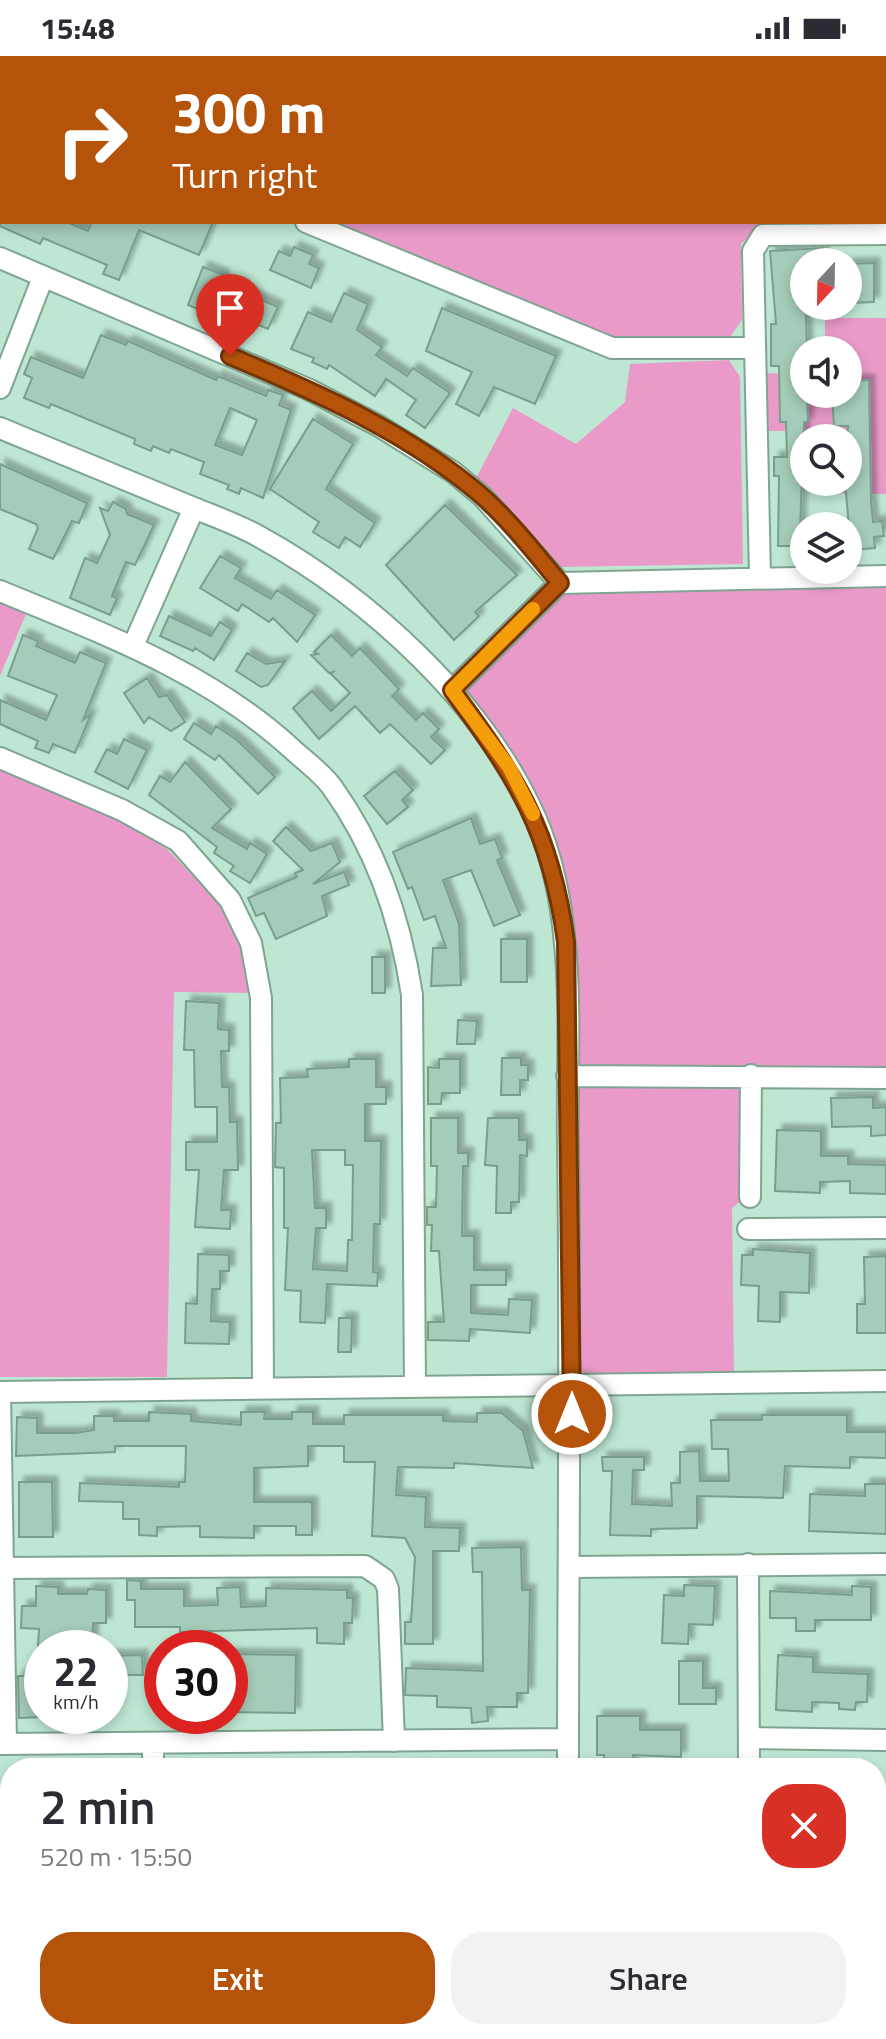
<!DOCTYPE html>
<html lang="en">
<head>
<meta charset="utf-8">
<style>
	body { margin:0; font-family:"Titillium Web",sans-serif; background:#f2f2f3; color:#2b2b33; height:100vh; display:flex; flex-direction:column; font-size:30px; white-space:nowrap }
	* { box-sizing:border-box; margin:0 }
	p { font-size:26px; color:#7c7c81 }
	.icon { flex:none; width:44px; height:44px; fill:none; stroke:currentColor; stroke-width:2; stroke-linecap:round; stroke-linejoin:round }
	.map { position:relative; flex:1; overflow:hidden }
	.details { position:absolute; left:0px; top:1702px; width:886px; height:282px; display:flex; flex-direction:column; background:#fff; border-radius:32px 32px 0 0; box-shadow:0 4px 12px #0003 }
	.details>* { flex:none }
	.top-card { position:absolute; left:0px; top:0px; width:886px; height:168px; box-shadow:0 4px 12px #0003; background:#b45309; color:#fff; overflow:hidden }
	.needle { width:52px; rotate:202deg }
	.controls { position:absolute; left:790px; top:192px; display:grid; gap:16px }
	.controls a { display:grid; place-items:center; width:72px; height:72px; border-radius:50%; background:#fff; box-shadow:0 4px 12px #0003; font-size:40px }
	.speed { position:absolute; left:24px; top:1574px; display:flex; gap:16px; font-size:40px; font-weight:700; text-align:center }
	.speed>* { display:grid; place-content:center; width:104px; height:104px; border-radius:50%; background:#fff; box-shadow:0 4px 12px #0003; line-height:1 }
	.speed small { font-size:20px; font-weight:400 }
	.speed .limit { border:12px solid #d22; background:#fff; color:#111 }
	.pin { position:absolute; display:grid; place-items:center; width:68px; height:68px; color:#fff; margin:-82px -34px; border-radius:50% 50% 50% 0; rotate:-45deg; box-shadow:0 0 8px #0007 }
	.pin .icon { rotate:45deg }
	.me { position:absolute; width:88px; margin:-44px; rotate:0deg; stroke-linejoin:round; filter:drop-shadow(0 0 6px #0008) }
	.turn { display:flex; align-items:center; gap:28px; height:168px; padding:0 40px; font-size:36px }
	.turn .icon { width:104px; height:104px; stroke-width:2.5 }
	.turn b { display:block; font-size:56px; line-height:68px }
	.round { display:grid; place-items:center; flex:none; width:84px; height:84px; border-radius:32px; background:#f2f2f3 }
	.summary { display:flex; align-items:center; justify-content:space-between; height:136px; padding:0 40px }
	h1 { font-size:48px; font-weight:600; line-height:60px }
	.button { display:flex; gap:16px; margin-top:auto; padding:16px 40px }
	.button a { flex:1; height:92px; border-radius:32px; background:#b45309; color:#fff; font-size:32px; font-weight:600; line-height:92px; text-align:center }
	.button a+a { background:#f2f2f3; color:#2b2b33 }
	.status { display:flex; justify-content:space-between; align-items:center; height:56px; padding:0 40px; background:#fff; direction:ltr }
	.status svg { height:22px; fill:currentColor }
	.map>svg:first-child { display:block }
	.green { fill:#e99ac9 }
	.building { fill:#a4ccb8; stroke:#789f8c; stroke-width:2; fill-rule:evenodd; filter:url(#shadow) }
	.lines { fill:none; stroke-linecap:round; stroke-linejoin:round }
	.lane-casing { stroke:#7ea592; stroke-width:14 }
	.street-casing { stroke:#7ea592; stroke-width:24 }
	.lane { stroke:#fff; stroke-width:10 }
	.street { stroke:#fff; stroke-width:20 }
	.route-casing { stroke:#753606; stroke-width:20 }
	.route { stroke:#b45309; stroke-width:14 }
	.slow { stroke:#f59e0b; stroke-width:14 }
</style>
</head>
<body>
<div class="status"><b>15:48</b><svg viewBox="0 0 49 12"><path d="M0 12V9h3v3zM5 12V6h3v6zM10 12V3h3v9zM15 12V0h3v12zM26 1h20v11H26zM47 4h2v5h-2z"/></svg></div>
<div class="map">
<svg width="886" height="1983" viewBox="0 0 886 1983">
	<defs>
		<filter id="shadow"><feDropShadow dx="5.5" dy="-5.5" stdDeviation="2" flood-color="#0004"/></filter>
	</defs>
	<rect width="100%" height="100%" fill="#bee7d3"/>
	<path class="green" d="M0 0H886V169L759 171 741 188 742 264 728 284H610L324 166H884V2H2V18Z
		M825 262H886V438L825 437V426H848V382H825L824 375H762V317L804 318V338H848V294H825Z
		M729 304 740 321 743 508 557 511 475 424 513 352 576 388 625 346 630 308Z
		M886 529V1013L573 1014 540 763 459 634 561 535Z
		M0 547 26 558 0 620Z
		M0 709 119 759 169 795 221 850 240 889 249 937 174 936 167 1321H0Z
		M722 1024 737 1031 748 1045 747 1140 732 1152 734 1321 588 1320 576 1310 570 1026Z
		M876 1862H886V1940L881 1941 879 1983H757V1974H876Z
		M0 1958 10 1962V1974H36L54 1983H0Z"/>
	<path class="building" d="M0 166H67L88 175 92 166H213L199 199 139 174 119 224 103 218 107 209 43 182 40 188 0 170Z
		M294 191 313 199 309 208 319 212 311 232 270 214 279 195 290 200Z
		M823 192 824 206H804L807 294H804V338H807L808 366H804L800 475H804V490H778L779 420H774V401H787L786 366H780L779 310H771V268H776L770 195Z
		M874 207V246L848 247V208Z
		M203 211 224 219 222 225 240 234 278 251 268 273 231 257 227 265 188 249Z
		M344 237 368 248 357 274 382 291 376 299 407 320 413 312 450 337 425 372 406 359 416 344 386 323 375 340 329 309 327 313 312 306 314 302 291 293 308 256 331 266Z
		M442 252 556 300 535 348 494 331 479 360 456 348 472 316 426 295Z
		M101 279 126 289 128 285 216 324 218 320 266 340 268 334 283 339 279 349 291 354 263 442 241 432 239 438 227 433 229 429 200 418 204 406 171 393 169 397 153 390 151 395 134 388 135 383 51 348 49 352 24 342 32 322 24 318 31 301 83 322ZM230 352 257 364 242 399 215 389Z
		M869 324 871 445 873 466 882 465 884 480 874 481 875 492 851 494 845 426 848 370H834L832 338H848V325Z
		M313 363 353 388 326 433 375 467 360 491 345 481 339 492 313 476 319 466 270 433Z
		M0 408 87 447 79 467 72 465 53 503 29 493 38 472 36 468 0 453Z
		M113 446 126 453 127 458 154 469 135 509 126 506 112 540 117 542 110 559 70 542 85 502 97 507 110 479 100 452 108 455Z
		M445 449 517 519 475 556 479 560 454 584 386 509Z
		M220 500 241 512 235 522 271 543 277 534 315 559 297 586 273 562 269 566 242 548 238 555 200 532Z
		M169 560 211 580 220 566 232 574 214 604 195 592 193 595 160 580Z
		M23 579 38 585 36 590 75 607 80 596 106 607 83 664 91 658 75 697 53 688 49 697 35 692 38 685 0 668V644L46 664 57 639 8 620Z
		M331 579 352 600 360 592 399 633 392 640 416 664 423 657 439 673 431 681 445 694 431 708 390 668 380 677 355 650 319 683 293 652 312 635 331 655 350 637 331 618 333 616 329 617 311 599 318 598 314 596Z
		M247 597 266 608 285 605 268 629 261 631 236 615Z
		M147 622 159 641 167 639 185 666 171 675 149 661 144 667 124 637Z
		M194 667 211 678 216 670 237 684 275 721 258 738 219 699 215 704 184 683Z
		M124 683 147 694 128 733 95 716 107 693 117 698Z
		M185 706 231 753 212 772 247 793 250 787 267 798 250 827 230 815 234 810 214 797 217 791 149 739 160 720 170 726Z
		M395 715 413 734 402 744 408 751 387 768 364 740Z
		M471 762 480 788 495 783 502 802 497 804 520 859 494 870 471 814 443 824 459 868 461 929 431 930 433 892H446L435 860 424 864 412 831 408 833 393 796Z
		M286 771 311 795 332 787 340 806 313 828 344 816 349 829 322 840 327 860 276 883 264 857 256 860 248 842 297 821 295 817 303 814 273 785Z
		M501 883H527V926H501Z
		M372 901H385V937H372Z
		M186 945 219 947 218 973 229 974V995H221L222 1031H229L230 1066H237L238 1114H224L221 1154H231L230 1173 195 1171 199 1114H186V1086H217V1051H195L194 994H184Z
		M458 964 477 965 475 988H457Z
		M502 1002H521V1009H528V1024H520V1039H501Z
		M349 1003H376V1031H386V1048H365V1085H381L380 1168H374L373 1216 378 1217 377 1230 327 1228 325 1267 300 1266 301 1235 285 1234 288 1172H284V1112L275 1111 276 1067H281L280 1022 308 1021 307 1013 349 1011ZM312 1094H345V1109H353L352 1184H348L347 1215 313 1213 316 1172H326V1152H315Z
		M439 1003H460V1037H442L441 1048H428V1011L439 1012Z
		M873 1041V1052L886 1051V1079L871 1080V1070L832 1071 831 1042Z
		M431 1062H458V1097H468V1110H463L462 1180H474V1214H506V1229H471V1257L508 1259 509 1243 532 1244 530 1277 470 1273 469 1285 428 1284V1266H444L439 1195H431L432 1169H427V1151H436L437 1110H431Z
		M488 1062H519V1084H527V1100L520 1099 519 1146H511V1157H496L497 1110 485 1109Z
		M777 1074 821 1075V1100H848V1108L886 1109V1138L850 1137V1125L820 1126V1137L775 1135Z
		M753 1193 810 1197 809 1237 780 1236V1266L758 1265 759 1230 741 1229 742 1199H753Z
		M198 1198 229 1199V1215H220V1233H212L211 1265 230 1266 229 1288 185 1287 186 1247 197 1248Z
		M886 1200V1277H857V1248H865L864 1201Z
		M339 1262H352L351 1296H338Z
		M149 1356 191 1358V1365L241 1369V1356H265L264 1363H292V1356H313V1368H344V1359H443V1365L477 1366V1357H502L523 1375 533 1412 454 1407V1412L398 1411 396 1439 426 1441 425 1471 460 1472 459 1495H433V1588H405V1566H411L415 1501 405 1482 372 1480 375 1406H344V1390H308V1410L254 1412V1446H312V1479H296V1470H254V1482L200 1481V1470L157 1471V1480L139 1479V1463H123V1446L79 1445 80 1427 179 1431V1426H185L186 1390H115V1396L16 1400 17 1361 37 1362V1377H76L94 1374V1360H114V1365H149Z
		M762 1359H847V1376H886V1402L850 1401V1412L785 1410 783 1442 697 1440V1472L651 1473V1480L610 1479 612 1415H603L602 1401H644V1414H633L632 1448 672 1450 671 1427H680V1396L699 1395 700 1425H729L728 1393H712L711 1364H762Z
		M19 1426H52L53 1481H19Z
		M865 1428H886V1478L809 1475 810 1438 865 1440Z
		M521 1491 522 1534H530L529 1589 528 1637H517V1651H487L488 1665 472 1667 471 1652 437 1651V1640L405 1639 406 1612 483 1615 482 1516H473L472 1492Z
		M127 1524 141 1525V1533H184V1550L218 1549 217 1532 240 1531 241 1551 266 1550V1532L347 1534V1542H353L352 1567H344V1588L317 1587V1572L180 1576V1571H135V1544H127Z
		M684 1529 715 1530 713 1569 689 1568 688 1588 662 1587 664 1539 684 1540Z
		M36 1530 58 1531V1538H87L88 1533 106 1534V1567H93L92 1591 38 1590 39 1573 21 1572 22 1550H36Z
		M852 1530 871 1531V1564H815V1575H796V1562H770V1535L852 1539Z
		M230 1598 296 1599 295 1657 230 1656Z
		M142 1599 143 1619H110V1600Z
		M778 1599 813 1601V1616L868 1618 867 1646H856L855 1654 839 1653V1647L812 1646V1656L776 1654Z
		M679 1605H703V1632H716V1648H679Z
		M18 1620H42V1661L19 1662Z
		M597 1660H640V1674H681V1701L633 1699V1712H604V1699H597Z"/>
	<g class="lines">
		<defs>
			<path id="lane" d="M213 0 214 2
				M16 2V0
				M254 2 255 0"/>
			<path id="street" d="M0 49 2 48
				M306 166 612 292H752
				M0 202 310 334 379 370 453 416 483 441 560 527
				M0 332 43 221
				M0 372 194 452 133 590
				M194 452C216 461 239 469 260 481 370 542 485 647 536 763 579 864 566 982 568 1089 571 1297 568 1504 568 1712
				M760 521 753 195 763 179 886 178
				M0 535C104 578 208 616 292 693 305 705 322 717 332 731 376 792 401 866 412 939L415 1331
				M452 634 560 527 886 520
				M0 702 122 754 178 785 230 844 251 887 261 942 263 1332
				M567 1020 886 1022
				M750 1141 751 1019
				M748 1173 886 1172
				M0 1336 886 1325
				M0 1336 6 1688
				M748 1508 749 1712
				M571 1511 886 1508
				M0 1512 365 1510 384 1523 388 1533 394 1685
				M749 1682 886 1684
				M153 1687V1712
				M0 1688 568 1683
				M876 1858H886
				M386 1974V1983
				M568 1974V1983
				M752 1974V1983"/>
		</defs>
		<use href="#lane" class="lane-casing"/>
		<use href="#street" class="street-casing"/>
		<use href="#lane" class="lane"/>
		<use href="#street" class="street"/>
	</g>
	<g class="lines">
		<defs>
			<path id="route" d="M230 300C318 337 409 377 482 440 511 466 535 497 560 527L452 634C517 722 551 775 566 886L572 1358"/>
		</defs>
		<use href="#route" class="route-casing"/>
		<use href="#route" class="route"/>
		<path class="slow" d="M533 758 509 711 452 634 533 553"/>
	</g>
</svg>
<div class="controls">
<a><svg class="needle" viewBox="-14 -14 28 28"><path d="M0-13l5 13h-10z" fill="#e53935"/><path d="M0 13l5-13h-10z" fill="#7c7c81"/></svg></a>
<a><svg class="icon" aria-label="sound" viewBox="0 0 24 24"><path d="M4 9h4l5-4v14l-5-4H4zM17 9q2 3 0 6"/></svg></a>
<a><svg class="icon" aria-label="search" viewBox="0 0 24 24"><circle cx="10" cy="10" r="6"/><path d="M15 15l6 6"/></svg></a>
<a><svg class="icon" aria-label="layers" viewBox="0 0 24 24"><path d="M12 4l9 5-9 5-9-5zM3 14l9 5 9-5"/></svg></a>
</div>
<div class="speed"><div>22<small>km/h</small></div><div class="limit">30</div></div>
<div class="pin" style="left:230px;top:300px;background:#d93025"><svg class="icon" aria-label="arrive" viewBox="0 0 24 24"><path d="M6 21V4h12l-3 4 3 4H6"/></svg></div>
<svg class="me" style="left:572px;top:1358px" viewBox="-20 -20 40 40"><circle r="17" fill="#b45309" stroke="#fff" stroke-width="3"/><path d="M0-11L8 9 0 5-8 9z" fill="#fff"/></svg>
<div class="top-card">
<div class="turn"><svg class="icon" aria-label="right" viewBox="0 0 24 24"><path d="M7 20v-9h11M14 6l5 5-5 5"/></svg><div><b>300 m</b>Turn right</div></div>
</div>
<section class="details">
<div class="summary"><div><h1>2 min</h1><p>520 m · 15:50</p></div><a class="round" style="background:#d93025;color:#fff"><svg class="icon" aria-label="close" viewBox="0 0 24 24"><path d="M6 6l12 12M18 6L6 18"/></svg></a></div>
<div class="button"><a>Exit</a><a>Share</a></div>
</section>
</div>
</body>
</html>
